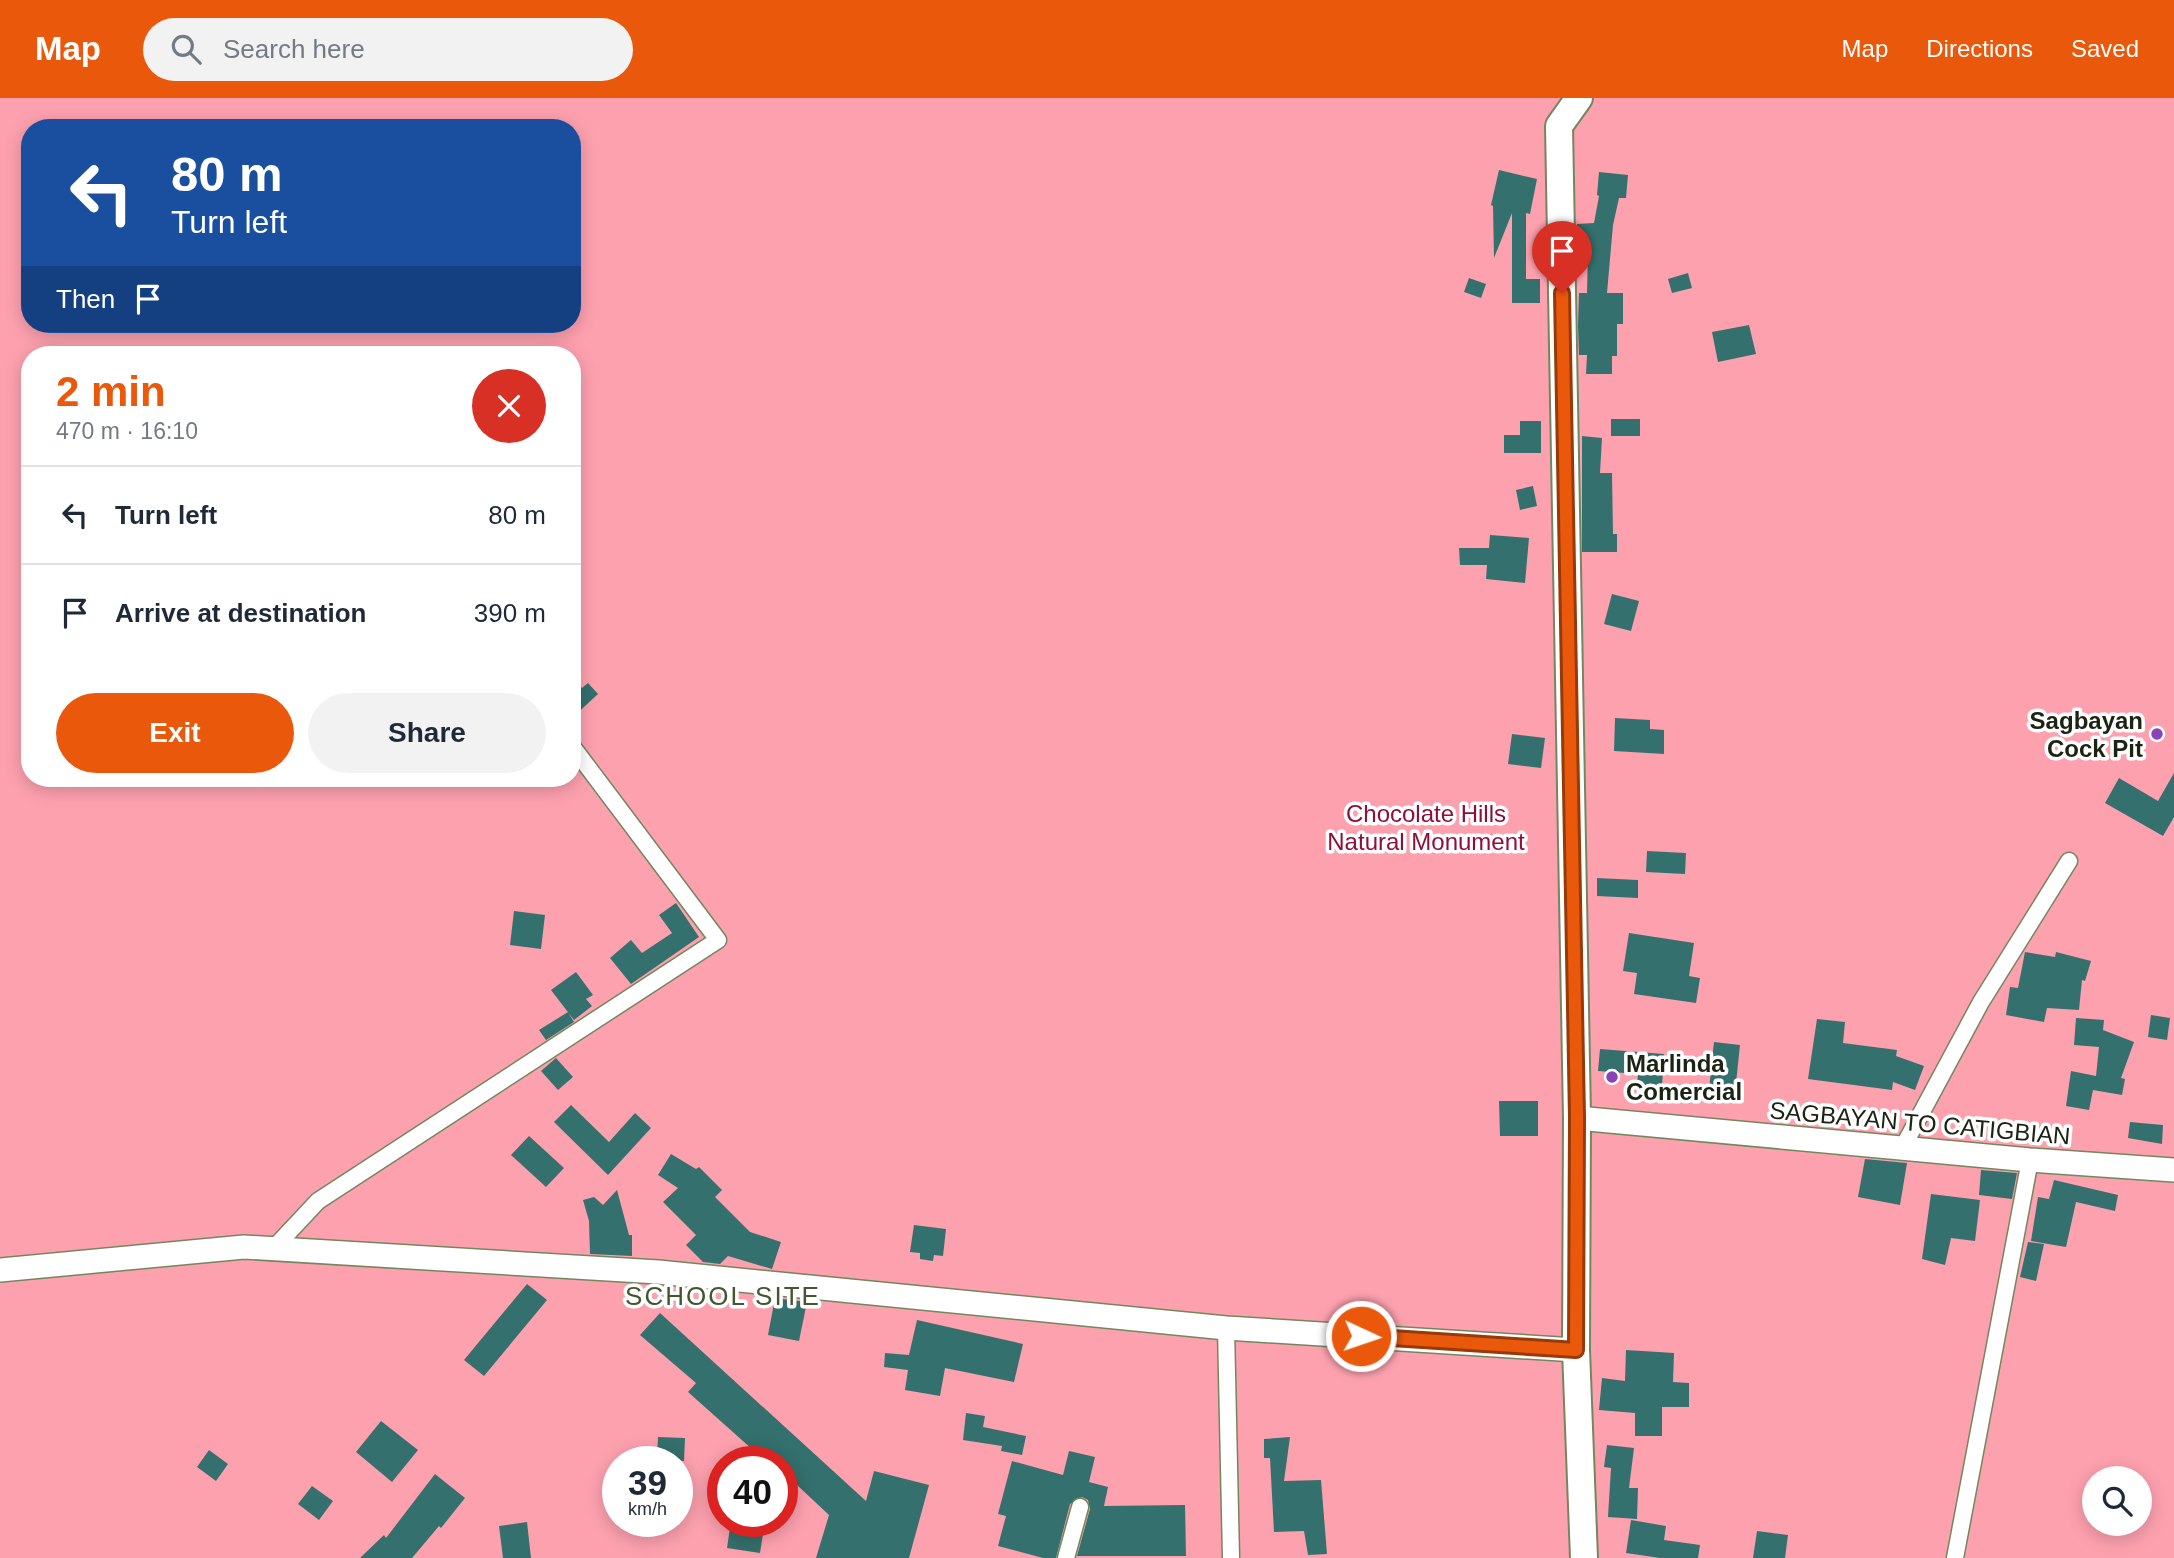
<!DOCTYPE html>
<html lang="en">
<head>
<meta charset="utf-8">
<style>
	body { margin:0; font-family:Helvetica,sans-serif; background:#f2f2f3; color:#1f2937; height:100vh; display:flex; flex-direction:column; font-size:26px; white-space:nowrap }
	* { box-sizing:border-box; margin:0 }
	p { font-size:23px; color:#747a83 }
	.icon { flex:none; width:38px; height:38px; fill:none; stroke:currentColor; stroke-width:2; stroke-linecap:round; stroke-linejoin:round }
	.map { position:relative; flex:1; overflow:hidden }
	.drawer { position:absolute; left:21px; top:248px; width:560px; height:441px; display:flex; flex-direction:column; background:#fff; border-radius:28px; box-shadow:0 4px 18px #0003 }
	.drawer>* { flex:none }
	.banner { position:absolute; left:21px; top:21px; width:560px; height:214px; border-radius:28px; box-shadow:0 4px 18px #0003; background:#1a4fa0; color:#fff; overflow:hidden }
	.buttons { position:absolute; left:2082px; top:1368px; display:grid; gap:14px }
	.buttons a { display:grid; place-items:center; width:70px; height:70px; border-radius:50%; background:#fff; box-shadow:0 4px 18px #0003; font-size:35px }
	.speed { position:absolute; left:602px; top:1348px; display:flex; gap:14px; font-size:35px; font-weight:700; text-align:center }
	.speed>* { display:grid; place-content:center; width:91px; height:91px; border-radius:50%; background:#fff; box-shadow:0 4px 18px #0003; line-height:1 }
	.speed small { font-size:18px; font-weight:400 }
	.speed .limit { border:10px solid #d22; background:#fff; color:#111 }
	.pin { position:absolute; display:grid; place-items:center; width:60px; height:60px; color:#fff; margin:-72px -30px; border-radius:50% 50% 50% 0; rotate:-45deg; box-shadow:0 0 7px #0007 }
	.pin .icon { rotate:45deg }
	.me { position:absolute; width:77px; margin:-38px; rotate:93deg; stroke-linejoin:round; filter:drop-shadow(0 0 5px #0008) }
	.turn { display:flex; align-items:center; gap:24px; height:147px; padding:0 35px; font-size:32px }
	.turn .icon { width:91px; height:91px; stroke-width:2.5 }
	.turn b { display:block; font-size:49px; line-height:60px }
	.then { display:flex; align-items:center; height:66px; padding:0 35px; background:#0003; gap:14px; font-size:26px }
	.round { display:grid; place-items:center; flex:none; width:74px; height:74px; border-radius:37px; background:#f2f2f3 }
	.head { display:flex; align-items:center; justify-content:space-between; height:119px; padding:0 35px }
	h1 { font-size:42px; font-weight:700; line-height:52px; color:#ea580c }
	.button { display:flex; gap:14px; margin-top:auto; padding:14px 35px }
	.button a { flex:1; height:80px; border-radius:42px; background:#ea580c; color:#fff; font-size:28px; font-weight:700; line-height:80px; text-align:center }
	.button a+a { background:#f2f2f3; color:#1f2937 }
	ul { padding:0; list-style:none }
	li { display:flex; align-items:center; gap:21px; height:98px; padding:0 35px; border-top:2px solid #e0e1e3 }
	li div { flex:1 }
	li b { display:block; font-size:26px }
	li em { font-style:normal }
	header { display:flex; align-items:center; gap:42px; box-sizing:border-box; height:98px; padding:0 35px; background:#ea580c; color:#fff }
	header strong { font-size:33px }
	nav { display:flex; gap:38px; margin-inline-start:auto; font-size:24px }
	.search { width:490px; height:63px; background:#f2f2f3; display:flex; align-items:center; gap:18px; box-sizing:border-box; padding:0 24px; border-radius:38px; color:#747a83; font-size:26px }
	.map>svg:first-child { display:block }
	.green { fill:#fea1af; fill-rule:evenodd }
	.building { fill:#34706d }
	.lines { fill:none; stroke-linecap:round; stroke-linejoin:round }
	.street-casing { stroke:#73875f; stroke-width:19 }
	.secondary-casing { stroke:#73875f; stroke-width:26 }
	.primary-casing { stroke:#73875f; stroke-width:30 }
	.street { stroke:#fff; stroke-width:16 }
	.secondary { stroke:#fff; stroke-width:23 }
	.primary { stroke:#fff; stroke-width:26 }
	.route-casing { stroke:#983908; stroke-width:18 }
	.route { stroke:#ea580c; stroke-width:12 }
	.poi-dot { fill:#8b44b7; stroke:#fff; stroke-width:2.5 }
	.labels { text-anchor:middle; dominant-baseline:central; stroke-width:7; stroke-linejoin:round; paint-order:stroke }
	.poi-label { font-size:24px; font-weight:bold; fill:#1b2313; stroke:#fff; text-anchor:end }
	.park-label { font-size:24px; fill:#8e1039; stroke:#fff }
	.street-label { font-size:24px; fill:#1b2313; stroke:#fff }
	.neighbourhood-label { font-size:26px; letter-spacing:2px; fill:#435630; stroke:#fff }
</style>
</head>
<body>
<header>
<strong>Map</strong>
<div class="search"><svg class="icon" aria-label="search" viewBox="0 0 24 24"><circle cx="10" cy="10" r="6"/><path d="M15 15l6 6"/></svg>Search here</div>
<nav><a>Map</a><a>Directions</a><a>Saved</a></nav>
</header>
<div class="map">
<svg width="2174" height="1460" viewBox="0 0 2174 1460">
	<rect width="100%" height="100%" fill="#d9efc4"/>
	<path class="green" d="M0 0H2174V1460H0ZM30 30H572V226H30ZM30 257H572V681H30ZM618 1363H677V1423H618ZM723 1363H782V1423H723ZM2095 1381H2140V1426H2095Z"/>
	<path class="building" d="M1499 72 1537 81 1530 116 1526 115V181H1540V205H1512V115L1494 160 1493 108 1491 107Z
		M1599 74 1628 77 1626 100H1619L1613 127 1607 195H1623V226H1617V258H1612V276H1586L1587 257H1579L1578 228 1579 195H1587L1588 148 1577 146V126L1594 125 1599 98 1597 97Z
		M1688 175 1692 190 1672 195 1668 181Z
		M1469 180 1486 186 1481 200 1464 194Z
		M1749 227 1756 256 1718 264 1712 234Z
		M1611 321H1640V338H1611Z
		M1520 323H1541V355H1504V337H1520Z
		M1582 338 1602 340 1600 375H1612L1613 436H1617V454H1582Z
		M1533 388 1537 408 1520 412 1516 392Z
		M1490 437 1529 440 1525 485 1486 481 1487 467H1460L1459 450H1489Z
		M1612 496 1639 503 1631 533 1604 526Z
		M572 579 582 590 588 585 598 596 572 620Z
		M1615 620 1650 622V631L1664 632V656L1614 653Z
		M1512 636 1545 640 1541 670 1508 666Z
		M2174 675V719L2163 738 2105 705 2119 680 2158 703Z
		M1647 753 1686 755 1685 776 1646 774Z
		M1597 780 1638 782V800L1597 798Z
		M676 805 699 839 631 886 610 860 631 842 642 855 672 835 659 817Z
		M514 813 545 817 541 851 510 847Z
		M1629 835 1694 845 1689 878 1700 880 1696 905 1634 896 1637 875 1623 873Z
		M2025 854 2055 859 2056 854 2091 863 2085 883 2082 882 2079 912 2047 910 2044 924 2006 917 2010 889 2018 890Z
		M576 874 593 897 586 901 592 908 574 922 551 892Z
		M568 914 574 924 546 942 539 932Z
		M2151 917 2170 920 2167 942 2148 939Z
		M2076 920 2104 922 2103 932 2134 944 2121 980 2125 981 2122 997 2093 992 2089 1012 2066 1008 2071 973 2096 978 2099 949 2074 947Z
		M1817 921 1845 924 1843 945 1897 952 1896 958 1924 968 1915 992 1893 984 1892 992 1808 981Z
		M1714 944 1740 947 1734 1004 1708 1001Z
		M1600 951 1664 956 1662 989 1637 987 1638 976 1598 973Z
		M556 960 573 979 558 992 541 973Z
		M1499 1003H1538V1038H1500Z
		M571 1007 609 1044 635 1015 651 1030 608 1077 554 1024Z
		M2130 1024 2163 1027 2162 1046 2128 1040Z
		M529 1038 564 1070 546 1089 511 1057Z
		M671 1056 696 1071 699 1069 722 1092 715 1099 750 1134 781 1144 772 1171 728 1158 720 1166 703 1164 686 1147 696 1137 663 1104 678 1090 658 1077Z
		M1865 1061 1907 1065 1900 1107 1858 1099Z
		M1981 1072 2017 1075 2012 1101 1979 1097Z
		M2054 1082 2118 1097 2115 1113 2076 1104 2066 1149 2031 1143 2038 1099 2049 1101Z
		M617 1092 629 1137H632V1158L590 1156 589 1123 583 1102 594 1099 603 1107Z
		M1931 1096 1980 1102 1975 1143 1951 1140 1945 1167 1922 1161Z
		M914 1127 946 1131 943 1158 934 1157 933 1163 920 1161V1155L910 1154Z
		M2028 1144 2044 1146 2036 1183 2020 1179Z
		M527 1186 547 1202 484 1278 464 1262Z
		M775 1200 807 1204 799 1243 768 1237Z
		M660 1215 866 1403 874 1373 929 1387 909 1460H816L829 1417 782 1373V1363H771L764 1357 762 1360 688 1294 696 1285 640 1237Z
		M917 1222 1023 1246 1014 1284 945 1270 940 1298 905 1292 908 1272 884 1269 885 1255 909 1257Z
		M1626 1252 1674 1255 1673 1284 1689 1285V1309H1662V1338H1635V1315L1599 1312 1602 1280 1625 1283Z
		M966 1315 985 1318 983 1329 1026 1338 1022 1357 1001 1353 1002 1348 963 1342Z
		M381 1323 418 1352 392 1384 356 1354Z
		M658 1339 685 1340 684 1363 657 1361Z
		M1290 1339 1284 1383 1321 1382 1327 1456 1308 1457 1304 1433 1274 1434 1270 1360H1264V1341Z
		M1607 1347 1634 1350 1629 1390H1638L1637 1421 1608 1419 1611 1370 1604 1369Z
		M209 1352 228 1366 216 1383 197 1369Z
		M1069 1353 1095 1359 1089 1384 1108 1389 1104 1408 1185 1407 1186 1458H1077L1090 1411 1088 1402 1082 1399 1070 1406 1056 1460H1043L998 1448 1006 1418 998 1416 1012 1363 1063 1377Z
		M435 1376 465 1400 441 1430 439 1428 412 1460H360L384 1437 386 1440Z
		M312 1388 333 1403 319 1422 298 1406Z
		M1631 1422 1666 1428 1664 1442 1700 1447 1698 1460H1660L1626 1455Z
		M731 1423H765L760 1455 727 1450Z
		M527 1424 531 1460H503L499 1428Z
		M1757 1433 1788 1437 1785 1460H1753Z"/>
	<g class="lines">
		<defs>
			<path id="street" d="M1903 1049 1981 904 2069 763
				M273 1151 318 1103 718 842 572 648
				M1226 1230 1231 1460
				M1066 1460 1080 1409
				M1955 1460 2030 1062"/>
			<path id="secondary" d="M1577 1020 2030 1062 2174 1072
				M0 1172 244 1149 658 1174 1226 1230 1576 1252"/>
			<path id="primary" d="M1579 0 1559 28 1577 1020 1576 1252 1584 1460"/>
		</defs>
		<use href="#street" class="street-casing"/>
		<use href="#secondary" class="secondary-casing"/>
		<use href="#primary" class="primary-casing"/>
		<use href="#street" class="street"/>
		<use href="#secondary" class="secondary"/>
		<use href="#primary" class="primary"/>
	</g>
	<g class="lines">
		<defs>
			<path id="route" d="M1361 1238 1576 1252 1577 1020 1562 195"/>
		</defs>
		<use href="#route" class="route-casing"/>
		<use href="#route" class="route"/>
	</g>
	<g class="poi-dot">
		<circle cx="2157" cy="636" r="7"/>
		<circle cx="1612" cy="979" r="7"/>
	</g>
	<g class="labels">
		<g class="poi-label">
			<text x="2143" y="622">Sagbayan<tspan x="2143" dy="28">Cock Pit</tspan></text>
			<text x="1626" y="965" text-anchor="start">Marlinda<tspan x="1626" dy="28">Comercial</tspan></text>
		</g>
		<g class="park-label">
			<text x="1426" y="715">Chocolate Hills<tspan x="1426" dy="28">Natural Monument</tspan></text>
		</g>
		<g class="street-label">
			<text transform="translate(1920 1025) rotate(5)">SAGBAYAN TO CATIGBIAN</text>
		</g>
		<g class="neighbourhood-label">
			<text x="723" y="1198">SCHOOL SITE</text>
		</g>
	</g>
</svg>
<div class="buttons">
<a><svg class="icon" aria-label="search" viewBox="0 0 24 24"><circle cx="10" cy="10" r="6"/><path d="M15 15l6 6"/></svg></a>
</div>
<div class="speed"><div>39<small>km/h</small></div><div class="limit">40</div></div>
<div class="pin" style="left:1562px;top:195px;background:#d93025"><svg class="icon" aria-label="arrive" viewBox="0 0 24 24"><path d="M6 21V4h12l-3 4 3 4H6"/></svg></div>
<svg class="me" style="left:1361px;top:1238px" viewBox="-20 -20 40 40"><circle r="17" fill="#ea580c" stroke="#fff" stroke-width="3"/><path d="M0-11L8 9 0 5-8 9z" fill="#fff"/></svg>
<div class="banner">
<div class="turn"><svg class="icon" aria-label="left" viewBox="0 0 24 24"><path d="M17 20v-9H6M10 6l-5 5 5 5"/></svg><div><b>80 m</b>Turn left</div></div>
<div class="then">Then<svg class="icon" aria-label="arrive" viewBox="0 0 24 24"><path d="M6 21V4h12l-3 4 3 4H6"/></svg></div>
</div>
<section class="drawer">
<div class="head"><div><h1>2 min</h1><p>470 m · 16:10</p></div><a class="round" style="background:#d93025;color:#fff"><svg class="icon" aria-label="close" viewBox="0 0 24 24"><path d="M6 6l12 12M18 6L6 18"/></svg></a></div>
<ul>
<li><svg class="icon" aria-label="left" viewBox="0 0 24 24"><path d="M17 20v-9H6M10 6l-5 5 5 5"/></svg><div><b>Turn left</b></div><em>80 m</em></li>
<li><svg class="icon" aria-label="arrive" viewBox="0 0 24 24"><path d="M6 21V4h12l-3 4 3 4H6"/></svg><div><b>Arrive at destination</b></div><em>390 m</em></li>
</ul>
<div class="button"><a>Exit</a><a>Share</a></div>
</section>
</div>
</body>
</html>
